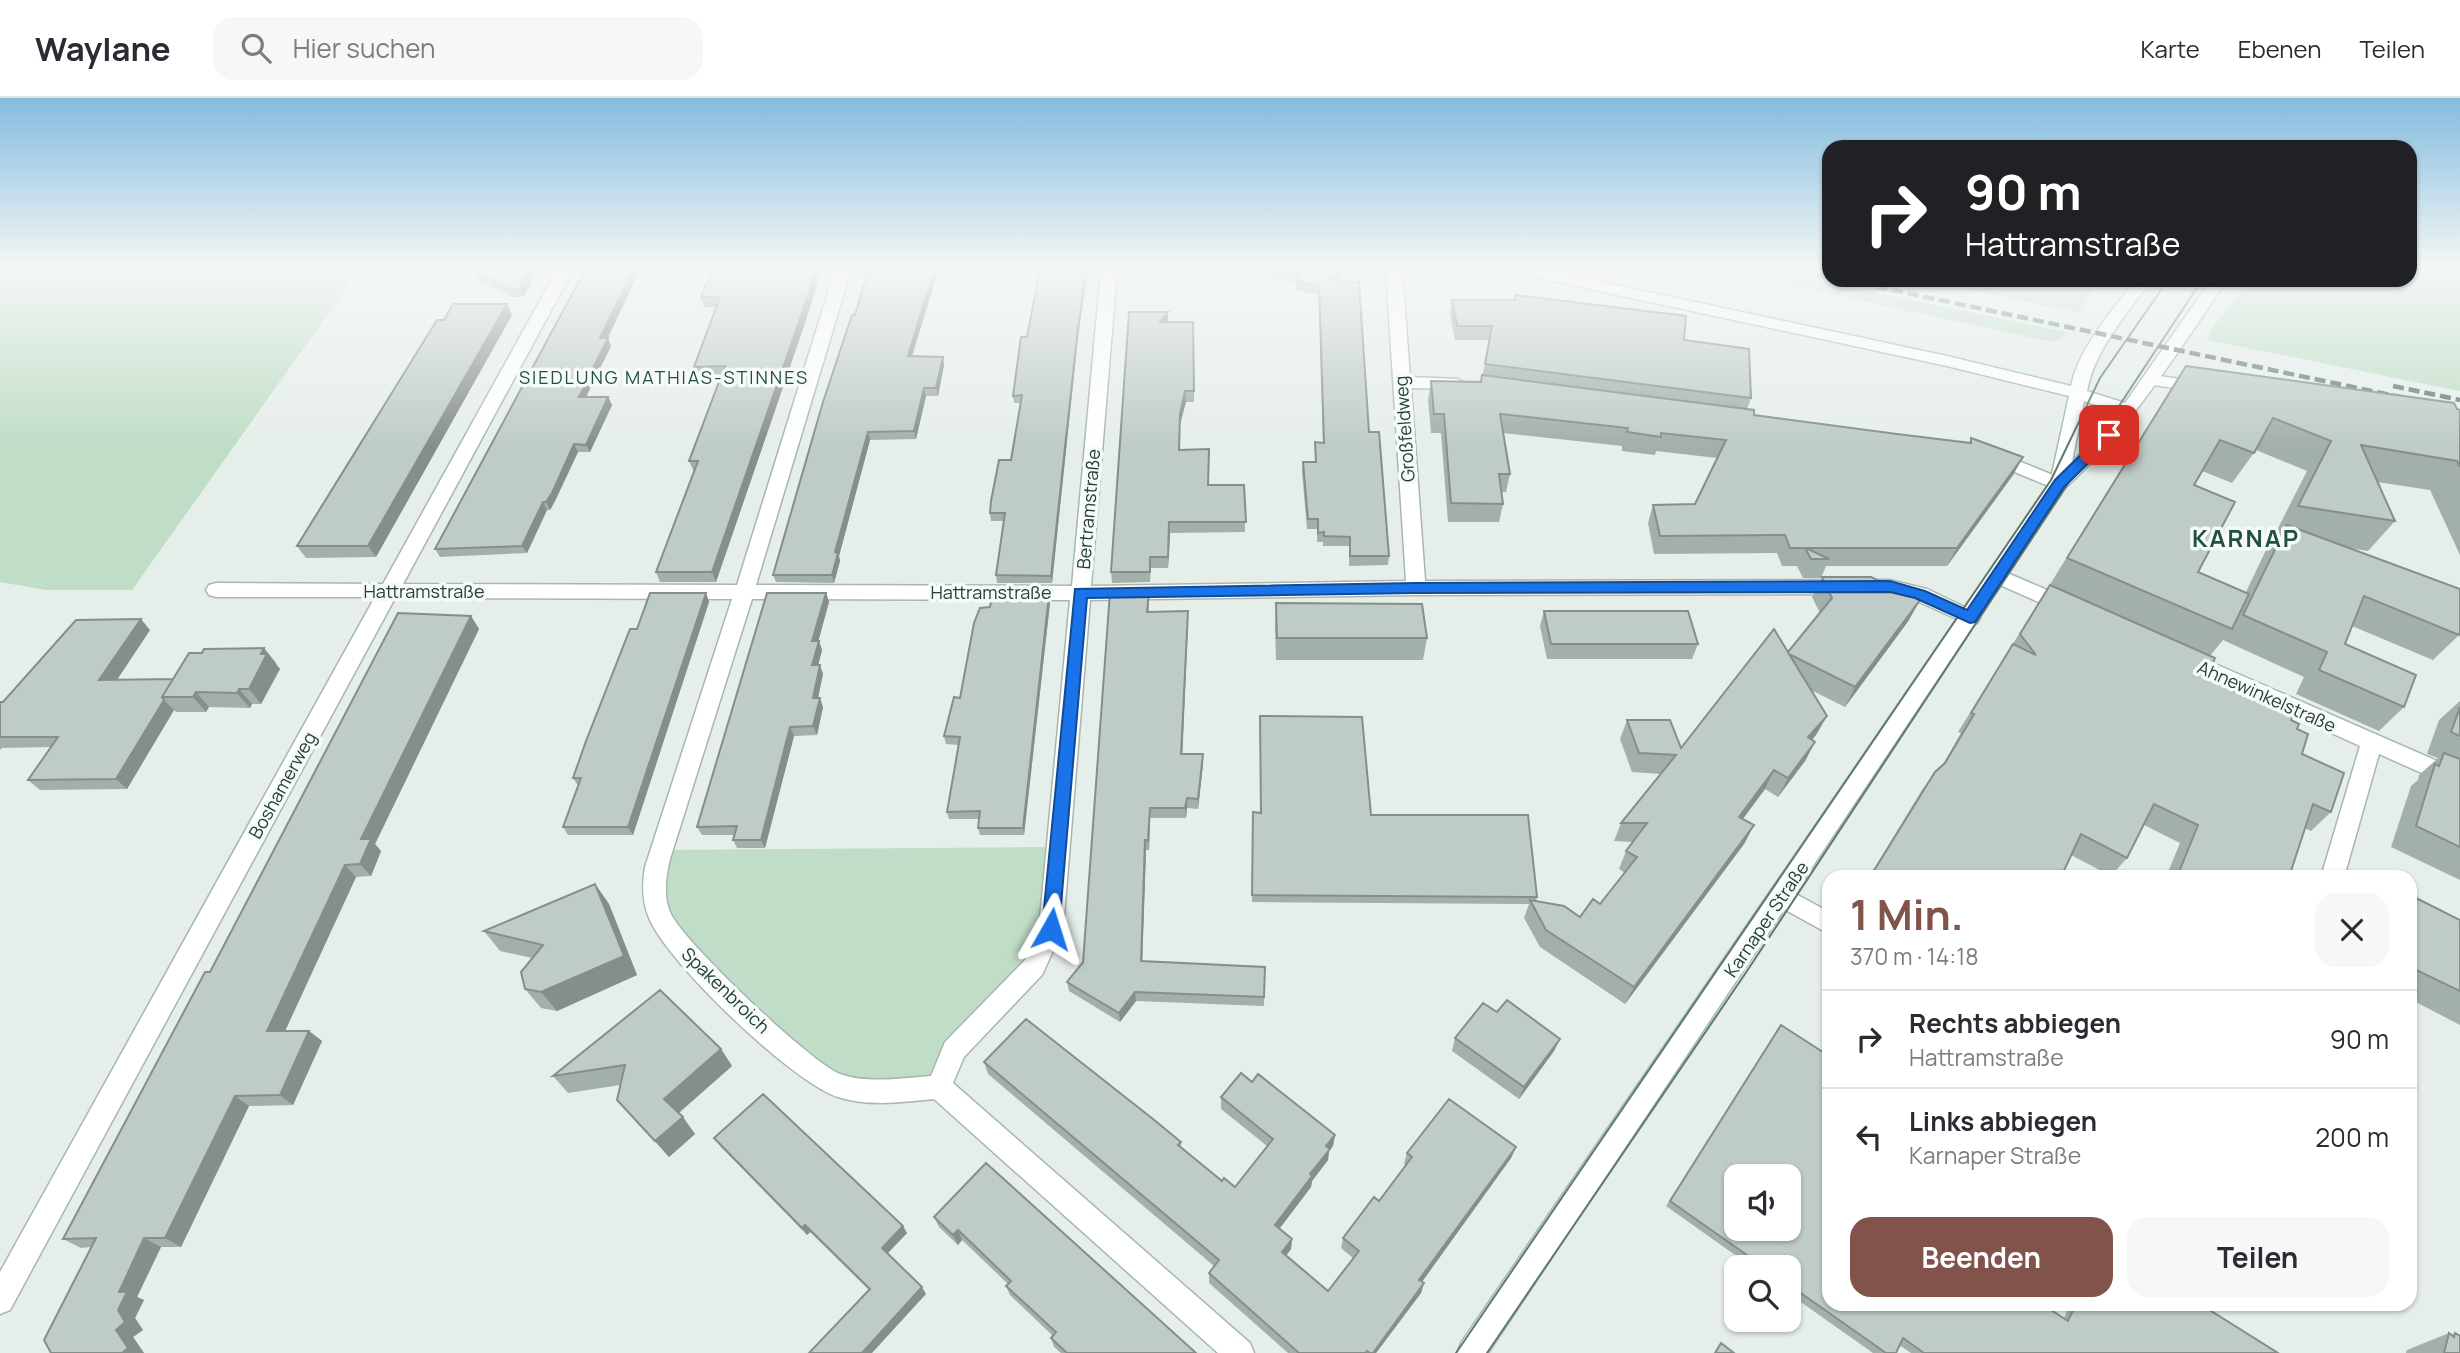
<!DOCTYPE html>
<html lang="de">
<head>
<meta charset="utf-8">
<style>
	body { margin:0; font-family:Manrope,sans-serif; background:#f7f7f7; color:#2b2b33; height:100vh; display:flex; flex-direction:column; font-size:26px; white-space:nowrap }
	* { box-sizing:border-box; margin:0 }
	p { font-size:23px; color:#7c7c81 }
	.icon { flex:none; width:38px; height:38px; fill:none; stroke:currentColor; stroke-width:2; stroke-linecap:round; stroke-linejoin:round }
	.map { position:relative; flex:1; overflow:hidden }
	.sheet { position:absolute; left:1822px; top:772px; width:595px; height:441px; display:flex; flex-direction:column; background:#fff; border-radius:21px; box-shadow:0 2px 5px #0004 }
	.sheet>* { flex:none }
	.guide { position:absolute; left:1822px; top:42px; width:595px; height:147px; border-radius:21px; box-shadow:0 2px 5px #0004; background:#202124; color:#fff; overflow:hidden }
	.fabs { position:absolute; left:1724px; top:1066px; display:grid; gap:14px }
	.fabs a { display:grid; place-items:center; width:77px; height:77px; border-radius:14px; background:#fff; box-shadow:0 2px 5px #0004; font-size:35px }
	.pin { position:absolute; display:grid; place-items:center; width:60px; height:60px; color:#fff; margin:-30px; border-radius:14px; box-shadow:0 4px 10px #0006 }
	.me { position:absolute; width:77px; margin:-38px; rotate:6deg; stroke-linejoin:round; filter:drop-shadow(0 0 5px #0008) }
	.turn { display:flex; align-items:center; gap:24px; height:147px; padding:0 28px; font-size:32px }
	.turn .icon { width:91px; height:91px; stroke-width:2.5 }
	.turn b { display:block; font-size:49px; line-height:60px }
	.round { display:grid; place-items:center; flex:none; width:74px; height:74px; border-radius:21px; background:#f7f7f7 }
	.headline { display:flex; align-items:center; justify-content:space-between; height:119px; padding:0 28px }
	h1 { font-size:42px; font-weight:700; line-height:52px; color:#81534a }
	.action { display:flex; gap:14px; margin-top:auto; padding:14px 28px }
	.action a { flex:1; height:80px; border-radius:21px; background:#81534a; color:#fff; font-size:28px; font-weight:700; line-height:80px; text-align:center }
	.action a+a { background:#f7f7f7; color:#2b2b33 }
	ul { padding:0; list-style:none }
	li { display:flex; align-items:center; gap:21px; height:98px; padding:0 28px; border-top:2px solid #e1e1e2 }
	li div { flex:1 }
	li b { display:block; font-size:26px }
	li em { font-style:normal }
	header { display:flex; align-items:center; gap:42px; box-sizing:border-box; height:98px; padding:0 35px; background:#fff; border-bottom:2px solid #e1e1e2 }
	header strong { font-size:33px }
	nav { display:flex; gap:38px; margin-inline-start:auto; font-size:24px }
	.search { width:490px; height:63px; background:#f7f7f7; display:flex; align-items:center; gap:18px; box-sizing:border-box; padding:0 24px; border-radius:21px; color:#7c7c81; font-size:26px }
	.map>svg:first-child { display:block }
	.green { fill:#c0ddc7 }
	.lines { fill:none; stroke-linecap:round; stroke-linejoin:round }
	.street-casing { stroke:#a8b6b1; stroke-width:3 }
	.secondary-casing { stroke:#a4b9b1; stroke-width:3 }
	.street { fill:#fff; fill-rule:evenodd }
	.secondary { fill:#fff; fill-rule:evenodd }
	.tram { stroke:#607a72; stroke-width:2 }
	.rail { stroke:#607a72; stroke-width:4.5; stroke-dasharray:11 5; stroke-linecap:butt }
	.wall { fill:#a3afaa; fill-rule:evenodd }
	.shaded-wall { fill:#858e8b }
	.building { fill:#becbc6; stroke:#858e8b; stroke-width:2; fill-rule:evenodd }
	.route { fill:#1a73e8; stroke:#114b97; stroke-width:2 }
	.labels { text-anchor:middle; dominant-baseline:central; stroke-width:7; stroke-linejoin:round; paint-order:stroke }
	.far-quarter-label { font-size:18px; letter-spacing:2px; fill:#225044; stroke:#f6faf8 }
	.street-label { font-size:18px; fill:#253f37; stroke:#f6faf8 }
	.district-label { font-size:24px; font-weight:bold; letter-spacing:2px; fill:#225044; stroke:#f6faf8 }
</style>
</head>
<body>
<header>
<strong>Waylane</strong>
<div class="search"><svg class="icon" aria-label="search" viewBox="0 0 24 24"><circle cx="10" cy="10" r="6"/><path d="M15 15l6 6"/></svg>Hier suchen</div>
<nav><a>Karte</a><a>Ebenen</a><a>Teilen</a></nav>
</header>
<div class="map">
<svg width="2460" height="1255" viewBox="0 0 2460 1255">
	<rect width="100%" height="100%" fill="#e6eeea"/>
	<path class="green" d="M0 172H359L132 492H46L0 484Z
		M1719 172H1751L1795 178 2066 234 2059 242 2048 243Z
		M2410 172H2460V293L2208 242 2213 229 2251 182H2410Z
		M1927 182H2039L2078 191 2093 192 2079 215Z
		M1058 749 1051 831 939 989 829 985 661 820V752Z"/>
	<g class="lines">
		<defs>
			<path id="street" d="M557 172H573L403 486 737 487 835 172H851L756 487 1072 488 1101 172H1117L1091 488 1406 483 1386 172H1402L1410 279 1458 281 1466 286 1458 291 1411 290 1425 483 1890 482 1927 491 1977 515 1980 520 1977 525 1970 527 1915 502 1890 496 1416 497 1090 502 1063 831 1042 877 964 959 953 985 1250 1245 1254 1255H1218L934 1001C903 1004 869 1009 838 999 793 985 669 866 650 822 642 805 642 787 645 769L732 501 395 500 10 1212 0 1216V1174L375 499H216L209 497 206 492 209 487 216 485 383 486ZM752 501 1070 502 1039 831 1025 862 945 944 931 978C903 980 868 986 840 976 812 966 681 842 670 814 663 797 666 778 670 761Z
				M2152 277 2202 284 2210 289 2202 294 2146 286 2144 282Z
				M1992 352 2065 382 2068 386 2065 390H2053L1986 362 1983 358Z
				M1998 471 2075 504 2078 509 2075 514H2061L1991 483 1988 478 1991 473Z
				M2190 555 2460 673V692L2379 656 2344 779H2321L2360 648 2183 568 2180 563 2183 558Z
				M1781 788 1829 814V836L1773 805 1769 798 1773 791Z"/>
			<path id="secondary" d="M1517 172H1546L1947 258 2071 288C2079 249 2112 214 2135 182H2151C2127 217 2095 250 2087 293L2125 305 2211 182H2227C2177 255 2131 330 2065 390L1488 1255H1457L1461 1245 2050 385 2069 298 1947 268 1525 177ZM2084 303 2118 314 2072 364Z"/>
		</defs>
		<use href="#street" class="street-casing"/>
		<use href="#secondary" class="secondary-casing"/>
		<use href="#street" class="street"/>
		<use href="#secondary" class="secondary"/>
		<path class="tram" d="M1456 1255 2051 382 2100 280 2168 182
			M1487 1255 1747 873 2202 182"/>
		<path class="rail" d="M1797 172 1829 179
			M1845 182 2405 300
			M2393 288 2460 302"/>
	</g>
	<path class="wall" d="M478 172H538L523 199H513L480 183 476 175Z
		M712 172 806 222 716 484H660L656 474 694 374 689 363 721 279H698L694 269 716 209H704L701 199Z
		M1040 172H1088L1078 238 1052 485H997L996 477 1004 423H991L990 415 1011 362 1020 305H1014L1013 298 1027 239Z
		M1237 172H1342V176L1338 183 1369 334 1389 458 1388 467 1349 468V448H1323V444H1317V431H1307L1302 374 1303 364H1315V344L1323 345 1319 197 1296 192V185Z
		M937 177 912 259 944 267 938 298H926L916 341 870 342 839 458 840 463 834 485 776 484 773 477 855 217Z
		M1515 197 1684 242 1751 300 1747 311 1754 317 1969 345 1971 340 2023 359 2013 377 1947 468H1826L1821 480H1803L1797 468H1782L1777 455 1654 456 1648 425 1653 407 1695 406 1717 360 1656 353 1655 357 1622 353V348L1503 335 1510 376 1506 394H1501L1503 406 1499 424H1448L1441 335H1431L1428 302 1431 283 1481 284 1490 242H1455L1450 216 1452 202H1514Z
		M512 217 376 459 306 460 297 448Z
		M1168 224H1193L1194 304H1186L1180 326V352L1209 387H1244L1245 434 1170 435 1168 470H1151L1150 484 1112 485 1111 474Z
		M607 240 611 248 586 299H608L612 307 590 354H578L555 403 550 412H547L527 455 440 459 435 451Z
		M2186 268 2460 312V457L2430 392 2377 384 2395 423 2368 453 2349 450 2459 537 2433 562 2352 528 2345 546 2404 609 2379 633 2296 596 2304 579 2223 542 2210 558 2212 567 2211 583 2291 622 2297 631 2302 656 2331 714 2311 733 2305 730 2289 779H2166L2180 745 2144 727 2127 760 2111 778 2071 757 2061 779H1869L1922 692 1935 674 1942 668 1961 635 1958 634ZM2256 352 2307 373 2274 438H2277L2266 452 2246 494 2198 474 2194 387 2202 373 2232 385Z
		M1822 479 1909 522 1845 609 1811 592 1827 618 1816 637 1812 642 1815 644 1805 663 1778 699 1765 691 1743 721 1754 727 1744 746 1625 906 1540 849 1524 820 1529 806 1252 804 1253 714 1371 717 1537 799 1536 804 1580 819 1600 806 1625 775 1619 771 1626 753 1633 744 1614 743 1621 725 1661 676 1632 674 1620 641 1627 622 1681 650 1788 554 1820 515 1812 499Z
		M1149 494V514L1188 524 1182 656 1203 666 1198 711 1187 710 1186 720H1150L1149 752H1146L1142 863 1265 869 1264 908 1136 903 1120 924 1069 893 1067 884 1083 864Z
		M706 495 709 504 633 737H568L563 729 578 688 573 680 637 531Z
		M826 495 829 504 818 543H819L822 552 818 567 823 576 818 600 823 609 817 637 794 638 765 750H737L733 742 734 737H702L697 729Z
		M1050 505 1024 737H980L978 730 979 721H949L947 714 959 647 946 646 944 638 960 600 990 509Z
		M1276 505 1427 540 1423 562H1276L1275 528Z
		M1544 513 1698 546 1692 561H1547L1540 528Z
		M471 518 479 531 375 746 381 753 371 778 356 779 285 933H309L322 943 293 1007 249 1008 181 1149H161L137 1199 144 1202 135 1220 143 1232 133 1239 144 1255H51L91 1149 81 1150 63 1141 210 874Z
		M150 532 117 582 173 581 276 565V566L280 571 261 606H252L250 610 209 609 206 614H176L174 612 127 691 40 692 28 682 51 649 2 650 0 652V604H3Z
		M2460 603V782L2391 749 2411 688 2418 682 2419 677 2438 660 2427 656 2439 622Z
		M595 786 609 806 637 877 557 913 541 910 525 891 532 860 500 853 484 833Z
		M2410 797 2460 822V927L2410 901Z
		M1781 927 1829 1206 2064 1220 2070 1206H2200L2278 1255H1911L1899 1247 1896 1255H1873L1788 1195V1169H1752L1666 1108Z
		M1455 940 1554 953 1519 1001 1452 953Z
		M721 951 732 968 679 1015 695 1036 669 1059 617 1002 620 987 568 995 553 978Z
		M984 964 1181 1044V1049L1222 1083 1235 1089 1267 1048 1221 1011V999L1252 984 1335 1037 1333 1048 1329 1053 1328 1062 1312 1083 1311 1089 1279 1131 1292 1141 1291 1151 1286 1158 1328 1193 1353 1160 1341 1150 1343 1140 1379 1103 1406 1068 1404 1066 1407 1055 1516 1049 1511 1060 1422 1184 1424 1185 1421 1195 1376 1255H1288L1209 1185V1175L1214 1168 988 976Z
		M714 1040 907 1135 887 1156 926 1196 869 1192 810 1134 807 1137 720 1048Z
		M934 1119 1196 1255H1061L1054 1249 1051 1240 1053 1238 1010 1197 1006 1188 1008 1186 962 1142 958 1147 939 1129Z
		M2449 1235 2452 1237 2455 1235 2460 1255H2406L2407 1252Z"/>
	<path class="shaded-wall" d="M530 172H538L523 199 519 191Z
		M633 172H640L604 248 600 240Z
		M816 172H822L806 222 716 484 712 474Z
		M934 172H936L937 177 909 266 908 258Z
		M1086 172H1088L1078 238 1052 485 1051 478 1078 230Z
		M1340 172H1342V176L1332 192 1333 183Z
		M507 206 512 217 376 459 368 448Z
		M1168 214V224H1160Z
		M608 240 611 248 582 307 579 299Z
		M943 259 944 267 938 298 936 290Z
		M924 290 926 298 916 341 914 333Z
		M1185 293 1186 304 1180 326V316Z
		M608 299 612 307 590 354 586 347Z
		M868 334 870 342 839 458 840 463 834 485 832 477 835 454Z
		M574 346 578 354 555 403 550 412 546 404Z
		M2023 359 2013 377 1947 468 1957 450Z
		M543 404 547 412 527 455 522 448Z
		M1169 424 1170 435 1168 470V459Z
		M706 495 709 504 633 737 628 729Z
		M826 495 829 504 816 552 812 543Z
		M1049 497 1050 505 1024 737 1023 730Z
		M1920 502 1909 522 1845 609 1855 589Z
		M1188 513V524L1182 666 1181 656Z
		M471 518 479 531 375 746 381 753 371 778 360 766 361 741Z
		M141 521 150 532 110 592 99 582Z
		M819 543 822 552 816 576 812 567Z
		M264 550 276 565V566L280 571 261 606 249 591 261 556Z
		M820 567 823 576 816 609 813 600Z
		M239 591 252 606 250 610 237 595Z
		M196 594 209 609 206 614 193 599Z
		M820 600 823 609 817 637 813 628Z
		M164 602 174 612 127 691 116 681Z
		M1827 618 1816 637 1797 658 1808 639Z
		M790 629 794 638 765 750 761 742Z
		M1815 644 1805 663 1778 699 1788 680Z
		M1203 656V666L1198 711V701Z
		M1774 672 1765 691 1730 738 1739 719Z
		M1187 700V710L1186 720 1185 710Z
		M1150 710V720L1149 752 1148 742Z
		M1754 727 1744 746 1625 906 1634 889Z
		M1145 742 1146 752 1142 872 1141 863Z
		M345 767 356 779 280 944 267 933Z
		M595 786 609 806 637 877 557 913 541 894Z
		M1135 894 1136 903 1120 924 1119 915Z
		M309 933 322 943 293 1007 280 997Z
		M1560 941 1554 953 1519 1001 1524 989Z
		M721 951 732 968 676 1017 664 1001Z
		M235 998 249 1008 181 1149 165 1140Z
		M683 1019 695 1036 669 1059 655 1043Z
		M1335 1037 1333 1048 1329 1053 1328 1062 1312 1083 1311 1089 1274 1138 1275 1127 1326 1048Z
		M1516 1049 1511 1060 1416 1192 1419 1182Z
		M805 1127 810 1134 807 1137 802 1130Z
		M903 1128 907 1135 886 1157 882 1150Z
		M958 1132 962 1142 958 1147 953 1137Z
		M144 1140 161 1149 137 1199 144 1202 135 1220 143 1232 133 1239 144 1255H122L116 1232 119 1194Z
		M1292 1141 1291 1151 1281 1164 1282 1154Z
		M1424 1185 1421 1195 1376 1255H1373Z
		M922 1189 926 1196 872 1255H862Z"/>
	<path class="building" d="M478 172H530L519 191H509L476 175Z
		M585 172H633L600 240H608L579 299H608L586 347 574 346 552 395 546 404H543L522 448 435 451Z
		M712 172H816L803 212 712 474H656L698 363H689L725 268 694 269 720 199H701Z
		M868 172H934L908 258 943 259 936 290H924L914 333 868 334 835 454 838 455 832 477H773L823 304 852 217H855Z
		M1040 172H1086L1078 230 1051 478 996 477 1005 415H990L991 403 999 362H1011L1022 297 1013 298 1021 239H1027Z
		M1279 172H1302L1300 177Z
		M1302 172H1340L1333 183 1359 184 1369 334H1379L1389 458H1350V439L1324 438V434L1318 435V421H1308L1303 364H1316L1315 344 1324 345 1319 188 1296 182Z
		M1515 197 1686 218 1684 242 1749 251 1751 300 1485 266 1492 228H1457L1452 202H1515Z
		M453 206H507L368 448H297L437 222H444Z
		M1129 214H1168L1160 224H1193L1194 293H1185L1180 316 1179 352 1209 351 1208 387H1244L1246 424H1169L1168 459H1150V474H1111Z
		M2186 268 2454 305 2457 311 2460 312V369L2457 363 2361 347 2395 423 2298 408 2331 343 2273 320 2254 355 2220 342 2194 387 2235 404 2198 474 2249 496 2232 531 2067 460Z
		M1482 277 1754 312V317L1897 336 1971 345V340L2023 359 1957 450H1806L1829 461H1811L1805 450H1790L1785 437 1660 438 1653 407 1695 406 1726 342 1661 335V339L1627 334 1628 330 1500 316 1510 376H1499L1503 406 1451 405 1444 316H1434L1431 283 1481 284Z
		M2287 427 2460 491V533L2459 537 2364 498 2345 546 2416 577 2404 609 2319 572 2327 554 2243 517Z
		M1822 479H1871L1920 502 1855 589 1789 556 1827 618 1808 639 1815 644 1788 680 1774 672 1739 719 1754 727 1634 889 1546 832 1530 802 1564 808 1580 819 1593 801 1600 806 1637 759 1626 753 1647 725H1621L1676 657 1639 655 1627 622H1670L1681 650 1774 531 1788 554 1832 500Z
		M2050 487 2215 560 2212 567 2218 570 2211 583 2293 619 2291 622 2299 626 2297 631 2308 636 2302 656 2344 675 2331 714 2313 706 2289 779H2177L2198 727 2154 706 2127 760 2081 736 2061 779H2054L2046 775 2044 779H1870L1935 674 1945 665 1974 616 1971 615 2013 546 2036 557 2020 536Z
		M1110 494H1149L1147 514 1188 513 1181 656H1203L1198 701 1187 700 1185 710H1150L1148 742H1145L1141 863 1265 869 1264 899 1135 894 1119 915 1067 884 1083 864Z
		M650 495H706L628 729H563L581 680H573L586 643 630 531H637Z
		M767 495H826L812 543H819L812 567H820L813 600H820L813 628 790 629 761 742H733L737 728 697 729Z
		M992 497H1049L1023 730H978L980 713 947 714 960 639 944 638 954 599 960 600 974 525 980 510 990 509Z
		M1276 505 1422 506 1427 540H1277Z
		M1544 513H1688L1698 546H1551Z
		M398 515 471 518 361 741H371L360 766 345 767 267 933H309L280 997 235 998 165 1140H144L119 1194H127L118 1212 125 1224 116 1232 128 1250 122 1255H51L44 1242 96 1140 63 1141 205 874H210Z
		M141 521 99 582 173 581 162 599 164 602 116 681 28 682 58 639H0V604H3L76 522Z
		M264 550 261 556H267L249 591H239L237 595 196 594 193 599H162L189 555H202L204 551Z
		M2460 609V638L2451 634Z
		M1260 618 1362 619 1371 717H1528L1537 799 1252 797 1253 714 1261 715Z
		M2444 655 2460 661V749L2416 728 2435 666 2439 668Z
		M595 786 624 858 541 894 525 891 521 874 543 847 484 833Z
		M2410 797 2460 822V893L2410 869Z
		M660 892 721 951 664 1001 683 1019 655 1043 617 1002 625 967 553 978Z
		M1507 902 1560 941 1524 989 1455 940 1483 905 1497 914Z
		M1026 921 1153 1021 1181 1044 1178 1047 1222 1083 1224 1080 1235 1089 1273 1041 1221 999 1241 975 1252 984 1258 976 1335 1037 1326 1048 1330 1051 1310 1076 1312 1078 1275 1127 1292 1141 1282 1154 1328 1193 1359 1153 1343 1140 1374 1099 1379 1103 1412 1059 1407 1055 1449 1001 1516 1049 1419 1182 1424 1185 1373 1255H1370L1367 1253 1366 1255H1299L1209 1175 1219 1162 984 964Z
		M1781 927 1829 958V1206H2042L2068 1223 2076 1206H2200L2278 1255H1924L1903 1240 1896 1255H1886L1788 1186V1169H1764L1670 1103ZM1736 1078H1788V1130H1736Z
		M763 996 903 1128 882 1150 922 1189 862 1255H809L870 1191 805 1127 802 1130 714 1040Z
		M986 1065 1196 1255H1067L1051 1240 1056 1234 1006 1188 1011 1183 958 1132 953 1137 934 1119Z
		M2449 1235 2454 1239 2455 1235 2460 1238V1255H2444Z
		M1721 1245 1734 1255H1715Z"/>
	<linearGradient id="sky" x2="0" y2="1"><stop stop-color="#85bcde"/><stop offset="0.49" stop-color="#f4f7f6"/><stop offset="1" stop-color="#f4f7f6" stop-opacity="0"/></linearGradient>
	<rect width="2460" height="348" fill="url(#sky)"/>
	<path class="route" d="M2109 333 2116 337 2114 340 2064 389 1975 524 1970 525 1915 500 1890 494 1416 495 1087 500 1059 831 1057 836 1051 838 1044 836 1042 831 1075 491 1416 485 1890 483 1925 493 1967 512 2055 382 2104 334Z"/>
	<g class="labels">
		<g class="far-quarter-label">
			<text x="664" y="279">SIEDLUNG MATHIAS-STINNES</text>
		</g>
		<g class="street-label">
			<text transform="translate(1404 331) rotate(-94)">Großfeldweg</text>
			<text transform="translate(1088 411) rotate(-85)">Bertramstraße</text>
			<text x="424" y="493">Hattramstraße</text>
			<text x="991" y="494">Hattramstraße</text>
			<text transform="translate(2267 598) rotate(24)">Ahnewinkelstraße</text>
			<text transform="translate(282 687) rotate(-61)">Boshamerweg</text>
			<text transform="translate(1766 821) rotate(-56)">Karnaper Straße</text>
			<text transform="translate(726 892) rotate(44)">Spakenbroich</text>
		</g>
		<g class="district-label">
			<text x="2246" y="439">KARNAP</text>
		</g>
	</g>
</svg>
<div class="fabs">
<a><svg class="icon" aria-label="sound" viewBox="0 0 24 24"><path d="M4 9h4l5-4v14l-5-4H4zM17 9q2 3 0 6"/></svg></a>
<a><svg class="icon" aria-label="search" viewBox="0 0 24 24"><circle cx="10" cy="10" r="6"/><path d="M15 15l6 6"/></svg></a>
</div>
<div class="pin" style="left:2109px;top:337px;background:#d93025"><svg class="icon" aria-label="arrive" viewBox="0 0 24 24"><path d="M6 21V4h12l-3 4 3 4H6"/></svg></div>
<svg class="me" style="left:1051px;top:831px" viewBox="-20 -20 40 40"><path d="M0-17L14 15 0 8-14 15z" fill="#1a73e8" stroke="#fff" stroke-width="4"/></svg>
<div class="guide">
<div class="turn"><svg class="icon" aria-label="right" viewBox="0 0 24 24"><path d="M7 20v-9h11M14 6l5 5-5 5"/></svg><div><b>90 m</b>Hattramstraße</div></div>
</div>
<section class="sheet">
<div class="headline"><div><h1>1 Min.</h1><p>370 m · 14:18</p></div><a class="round"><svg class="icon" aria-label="close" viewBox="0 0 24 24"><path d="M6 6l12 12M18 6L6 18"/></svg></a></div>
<ul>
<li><svg class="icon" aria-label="right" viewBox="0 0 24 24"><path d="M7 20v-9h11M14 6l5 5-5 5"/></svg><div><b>Rechts abbiegen</b><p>Hattramstraße</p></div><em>90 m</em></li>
<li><svg class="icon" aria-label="left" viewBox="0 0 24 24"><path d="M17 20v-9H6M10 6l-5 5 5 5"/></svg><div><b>Links abbiegen</b><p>Karnaper Straße</p></div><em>200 m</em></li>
</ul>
<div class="action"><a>Beenden</a><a>Teilen</a></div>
</section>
</div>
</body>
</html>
